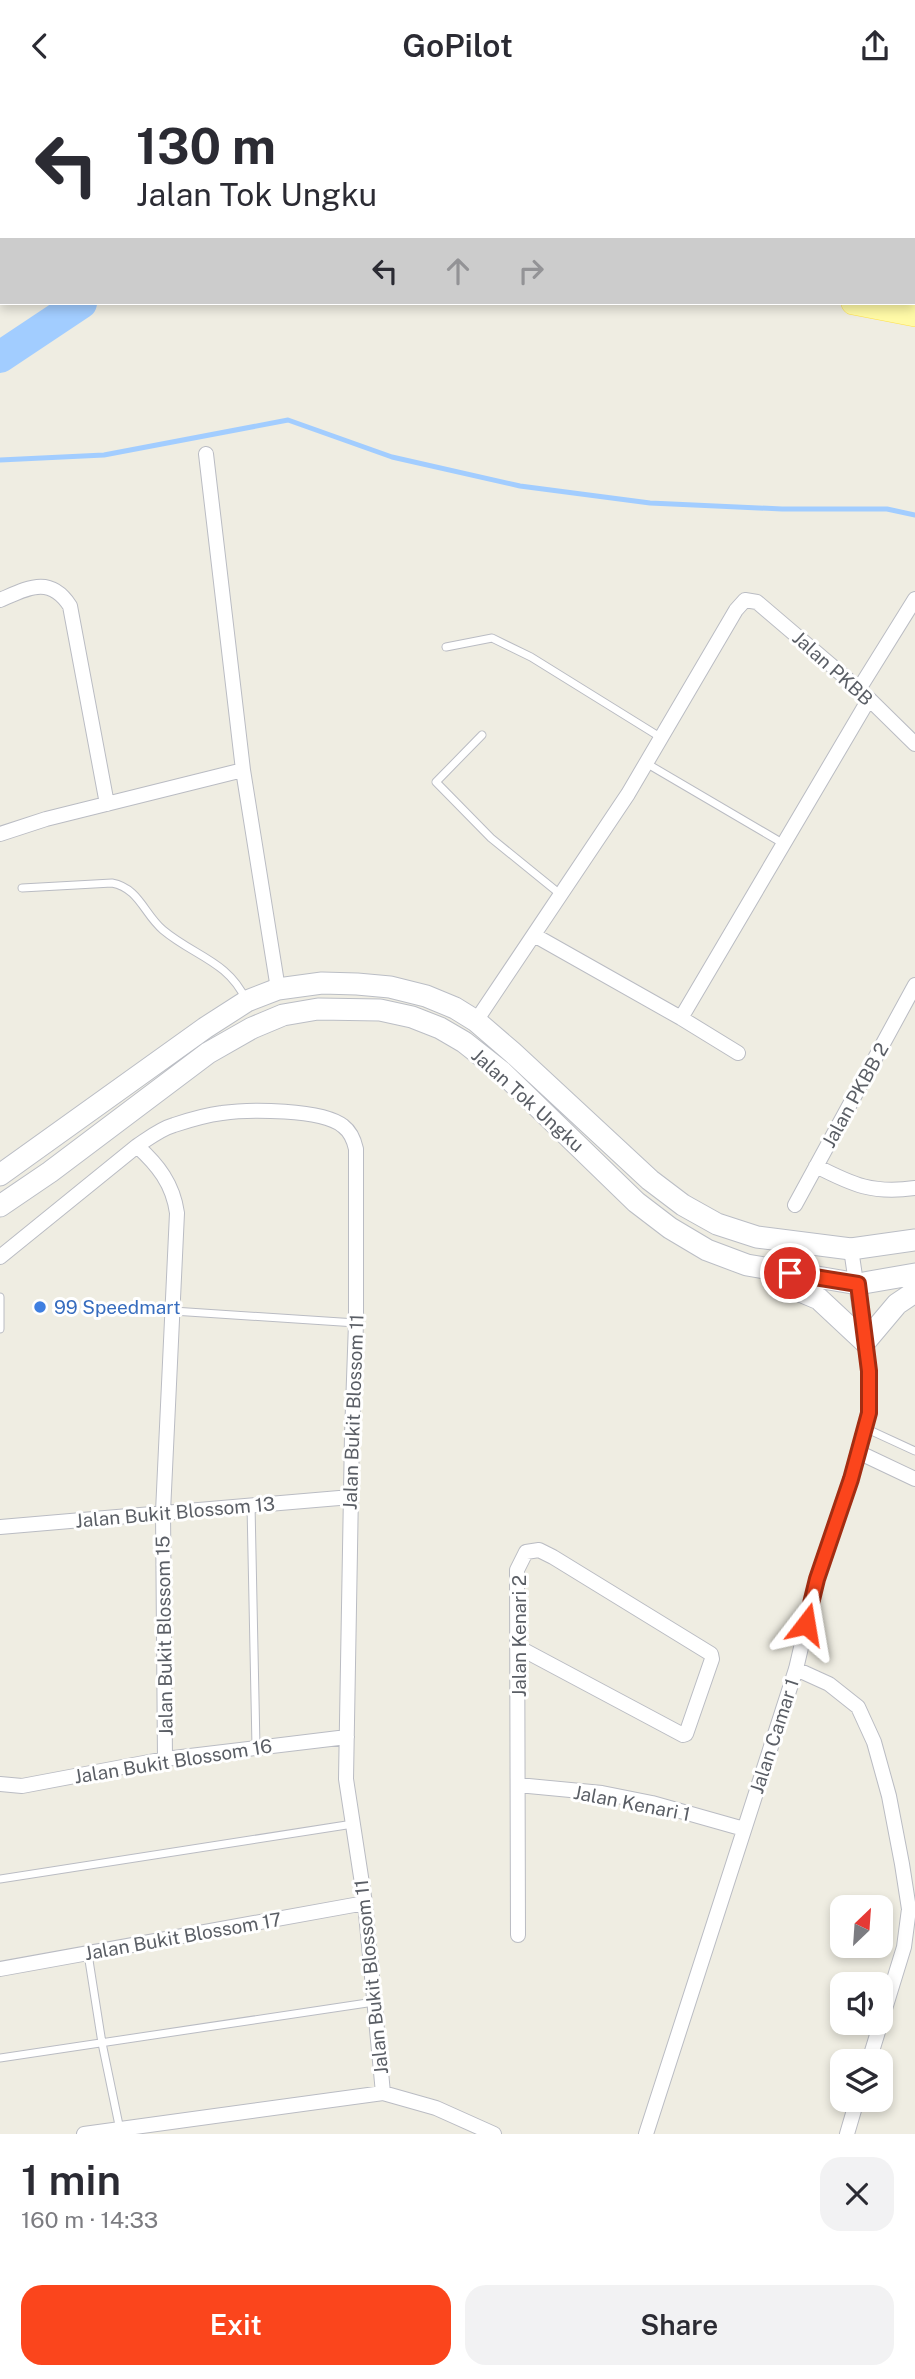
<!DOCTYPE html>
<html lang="en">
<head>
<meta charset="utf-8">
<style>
	body { margin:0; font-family:"Public Sans",sans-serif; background:#f2f2f3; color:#2b2b33; height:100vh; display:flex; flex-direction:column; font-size:26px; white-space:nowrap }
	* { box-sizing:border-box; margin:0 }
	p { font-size:23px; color:#7c7c81 }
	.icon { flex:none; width:38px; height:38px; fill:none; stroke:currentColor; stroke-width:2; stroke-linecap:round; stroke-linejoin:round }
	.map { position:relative; height:2043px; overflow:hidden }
	.drawer { display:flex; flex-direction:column; background:#fff; flex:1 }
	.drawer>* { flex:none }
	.banner { position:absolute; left:0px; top:0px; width:915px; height:214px; box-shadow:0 4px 10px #0003; background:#fff; color:#2b2b33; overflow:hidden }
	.needle { width:46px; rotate:25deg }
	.controls { position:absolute; left:830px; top:1804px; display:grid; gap:14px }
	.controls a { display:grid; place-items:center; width:63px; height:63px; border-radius:14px; background:#fff; box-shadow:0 4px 10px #0003; font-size:35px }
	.pin { position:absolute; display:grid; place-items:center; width:60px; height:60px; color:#fff; margin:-30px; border:4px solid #fff; border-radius:50%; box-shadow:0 2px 7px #0007 }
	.me { position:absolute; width:77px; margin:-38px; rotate:14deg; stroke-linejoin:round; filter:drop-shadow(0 0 5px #0008) }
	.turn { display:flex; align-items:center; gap:24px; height:147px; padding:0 21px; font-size:32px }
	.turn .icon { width:91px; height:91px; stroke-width:2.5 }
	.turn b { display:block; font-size:49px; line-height:60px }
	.lanes { display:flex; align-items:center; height:66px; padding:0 21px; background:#0003; justify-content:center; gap:35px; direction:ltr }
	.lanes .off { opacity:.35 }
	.round { display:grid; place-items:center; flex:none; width:74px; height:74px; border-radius:21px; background:#f2f2f3 }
	.summary { display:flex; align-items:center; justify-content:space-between; height:119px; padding:0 21px }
	h1 { font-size:42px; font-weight:600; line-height:52px }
	.action { display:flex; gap:14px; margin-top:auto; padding:14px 21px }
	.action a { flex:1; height:80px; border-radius:21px; background:#fb451c; color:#fff; font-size:28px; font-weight:600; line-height:80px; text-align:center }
	.action a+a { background:#f2f2f3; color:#2b2b33 }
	header { display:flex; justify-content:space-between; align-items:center; height:91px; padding:0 21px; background:#fff; font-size:32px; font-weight:600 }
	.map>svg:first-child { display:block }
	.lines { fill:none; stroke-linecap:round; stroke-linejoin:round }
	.stream { stroke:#a2cdff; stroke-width:5 }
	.river { stroke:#a2cdff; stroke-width:32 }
	.service-casing { stroke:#babcc3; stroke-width:9 }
	.minor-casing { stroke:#babcc3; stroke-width:16 }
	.secondary-casing { stroke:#bbbec5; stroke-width:23 }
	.primary-casing { stroke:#ffe04b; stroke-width:24 }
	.service { stroke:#fff; stroke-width:7 }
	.minor { stroke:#fff; stroke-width:14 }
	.secondary { stroke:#fff; stroke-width:21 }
	.primary { stroke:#fffaa7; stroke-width:23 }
	.route-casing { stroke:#a32d12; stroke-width:18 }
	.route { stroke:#fb451c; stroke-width:12 }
	.shop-dot { fill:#3f7fe0; stroke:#fff; stroke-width:2.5 }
	.labels { text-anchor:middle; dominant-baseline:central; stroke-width:6; stroke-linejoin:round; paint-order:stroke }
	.street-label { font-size:19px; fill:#5a5e65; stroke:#fff }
	.shop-label { font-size:19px; fill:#366cbe; stroke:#fff; text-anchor:start }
</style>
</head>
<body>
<header><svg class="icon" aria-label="back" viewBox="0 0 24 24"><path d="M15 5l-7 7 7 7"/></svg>GoPilot<svg class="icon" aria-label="share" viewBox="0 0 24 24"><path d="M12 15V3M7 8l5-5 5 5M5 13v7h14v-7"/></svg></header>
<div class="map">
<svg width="915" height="2043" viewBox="0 0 915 2043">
	<rect width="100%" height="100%" fill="#efede2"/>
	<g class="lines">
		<path class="stream" d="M0 369 104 364 288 329 392 366 520 395 650 412 782 418H887L915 424"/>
		<path class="river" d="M263 2 264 0
			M0 266 81 212"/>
		<defs>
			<path id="service" d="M446 556 492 547 531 566 660 646
				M482 644 436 691 491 747 560 803
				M646 672 784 753
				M22 797 112 792C139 797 144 823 163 839 194 865 228 870 246 909
				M0 1206V1238
				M173 1220 356 1232
				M865 1337 915 1360
				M251 1414 256 1656
				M0 1788 353 1733
				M88 1863 102 1952 120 2039
				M0 1967 374 1911"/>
			<path id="minor" d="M587 2 588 0
				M762 2 763 0
				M914 38 915 36
				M206 363 243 679 278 898
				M0 509C28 497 50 484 70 515L107 713
				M859 598 915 508
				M0 743 46 728 243 679
				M534 844 681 927 738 962
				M681 927 869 608
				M476 930 628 703 736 519 745 509 757 511 859 598 915 653
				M137 1055C158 1074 173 1093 177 1122L163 1421 165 1668
				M816 1075C853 1094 873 1103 915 1097
				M795 1114 915 894
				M0 1166 137 1055C149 1047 160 1038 174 1034 189 1029 206 1024 222 1022 249 1018 322 1018 343 1035 351 1041 354 1049 356 1058V1232L352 1344 346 1688 365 1812 383 2002
				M858 1361 915 1388
				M0 1436 351 1406
				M796 1578 829 1593 858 1616 874 1651 889 1705 902 1773 909 1818 904 1856 869 1970
				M0 1693 22 1695 165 1668 347 1646
				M518 1694 602 1702 652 1712 744 1738
				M518 1844 517 1479 526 1461 539 1459 553 1466 711 1563 712 1568 686 1643 683 1644 518 1556
				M0 1878 365 1812
				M84 2043 383 2002 436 2017 494 2043
				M646 2043 796 1578 817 1488 851 1388 869 1322V1280L851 1158
				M847 2043 857 2009"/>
			<path id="secondary" d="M0 1084 205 937 247 910 278 898 322 892 357 893 390 896 426 905 455 917 476 930 512 961 650 1089 683 1114 717 1133 757 1146 851 1158 915 1149
				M0 1115 50 1081 208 962 252 937 283 924 318 918 380 919 412 926 440 937 464 951 502 981 636 1111 670 1137 707 1159 747 1174 858 1193 915 1183
				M774 1189 819 1208 865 1251 897 1213 915 1201"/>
			<path id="primary" d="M0 111H2
				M0 140H2
				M914 158H915
				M914 174H915
				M914 203 915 204
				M853 212 915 224"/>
		</defs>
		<use href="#service" class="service-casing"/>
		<use href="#minor" class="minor-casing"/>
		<use href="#secondary" class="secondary-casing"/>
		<use href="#primary" class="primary-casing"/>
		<use href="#service" class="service"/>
		<use href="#minor" class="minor"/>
		<use href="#secondary" class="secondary"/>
		<use href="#primary" class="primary"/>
	</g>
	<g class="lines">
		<defs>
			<path id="route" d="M790 1182 858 1193 869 1280V1322L851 1388 817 1488 806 1533"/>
		</defs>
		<use href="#route" class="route-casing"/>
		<use href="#route" class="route"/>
	</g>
	<circle class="shop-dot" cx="40" cy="1216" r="7"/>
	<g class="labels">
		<g class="street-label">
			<text transform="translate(833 577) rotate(42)">Jalan PKBB</text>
			<text transform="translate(855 1004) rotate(-61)">Jalan PKBB 2</text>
			<text transform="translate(528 1009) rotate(42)">Jalan Tok Ungku</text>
			<text transform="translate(353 1321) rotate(-88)">Jalan Bukit Blossom 11</text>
			<text transform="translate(175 1421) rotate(-5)">Jalan Bukit Blossom 13</text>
			<text transform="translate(164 1545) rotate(-91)">Jalan Bukit Blossom 15</text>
			<text transform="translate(519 1545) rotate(-90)">Jalan Kenari 2</text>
			<text transform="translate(774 1645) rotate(-72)">Jalan Camar 1</text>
			<text transform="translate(173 1670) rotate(-9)">Jalan Bukit Blossom 16</text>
			<text transform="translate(632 1712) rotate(11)">Jalan Kenari 1</text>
			<text transform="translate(183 1845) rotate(-10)">Jalan Bukit Blossom 17</text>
			<text transform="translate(371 1886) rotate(-96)">Jalan Bukit Blossom 11</text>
		</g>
		<g class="shop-label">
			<text x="54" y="1216">99 Speedmart</text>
		</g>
	</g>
</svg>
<div class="controls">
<a><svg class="needle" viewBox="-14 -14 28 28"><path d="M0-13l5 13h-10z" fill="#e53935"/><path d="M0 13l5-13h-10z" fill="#7c7c81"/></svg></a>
<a><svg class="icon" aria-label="sound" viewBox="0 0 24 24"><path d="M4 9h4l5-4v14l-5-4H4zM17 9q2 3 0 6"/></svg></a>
<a><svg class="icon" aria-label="layers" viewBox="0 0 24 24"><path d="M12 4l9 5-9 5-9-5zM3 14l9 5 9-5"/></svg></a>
</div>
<div class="pin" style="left:790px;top:1182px;background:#d93025"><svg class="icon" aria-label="arrive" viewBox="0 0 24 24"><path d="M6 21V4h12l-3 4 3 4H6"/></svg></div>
<svg class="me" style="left:806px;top:1533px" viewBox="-20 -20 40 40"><path d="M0-17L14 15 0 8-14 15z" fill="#fb451c" stroke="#fff" stroke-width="4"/></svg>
<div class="banner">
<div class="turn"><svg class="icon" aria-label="left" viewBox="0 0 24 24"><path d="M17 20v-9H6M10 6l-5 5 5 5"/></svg><div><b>130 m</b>Jalan Tok Ungku</div></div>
<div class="lanes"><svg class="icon" aria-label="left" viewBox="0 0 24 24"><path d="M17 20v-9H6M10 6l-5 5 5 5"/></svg><svg class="icon off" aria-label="ahead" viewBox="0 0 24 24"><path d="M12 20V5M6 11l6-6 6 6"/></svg><svg class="icon off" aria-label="right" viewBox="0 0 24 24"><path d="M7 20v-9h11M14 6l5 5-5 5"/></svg></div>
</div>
</div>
<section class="drawer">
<div class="summary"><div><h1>1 min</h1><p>160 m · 14:33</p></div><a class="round"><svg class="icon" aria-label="close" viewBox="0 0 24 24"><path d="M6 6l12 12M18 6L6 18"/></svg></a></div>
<div class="action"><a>Exit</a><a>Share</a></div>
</section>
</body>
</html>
